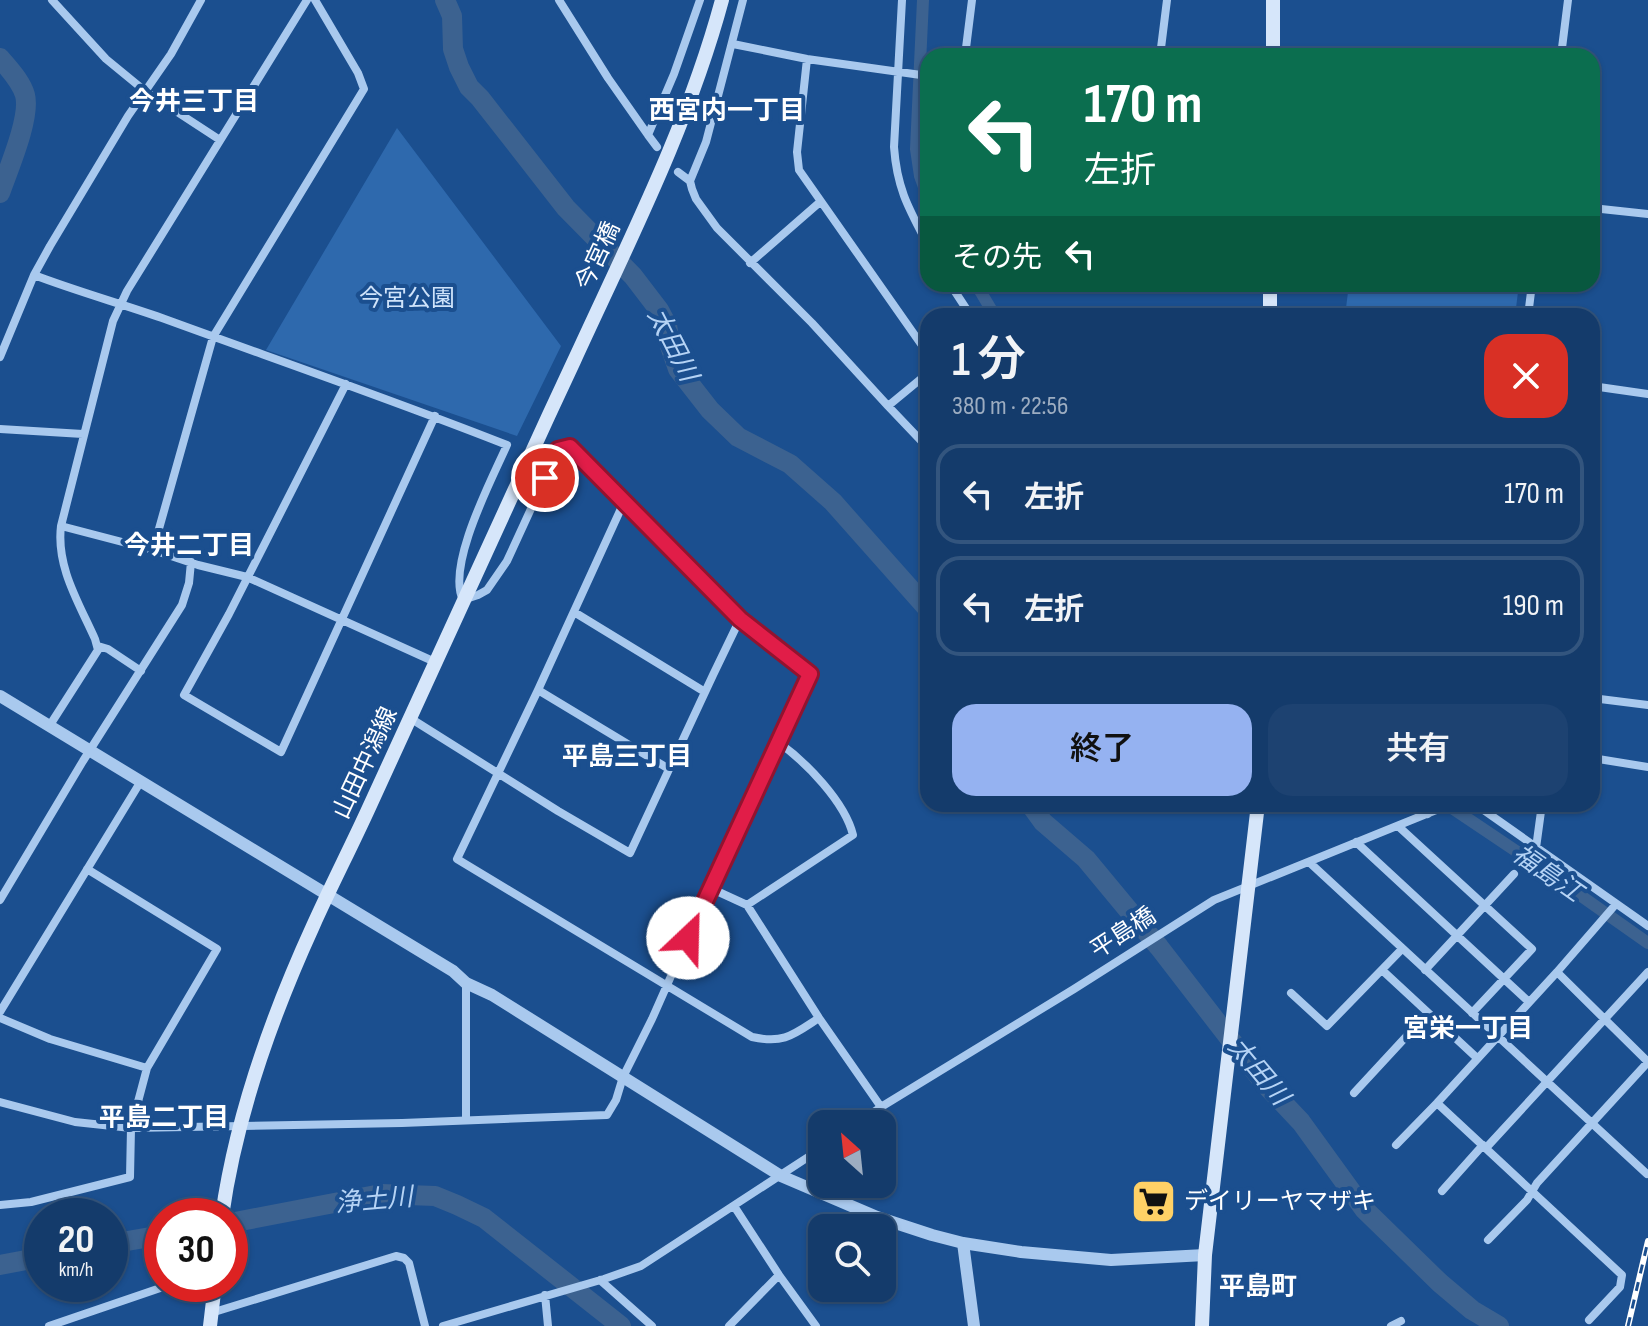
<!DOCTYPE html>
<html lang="ja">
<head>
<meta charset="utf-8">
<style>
	body { margin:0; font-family:"Sofia Sans Condensed","Noto Sans JP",sans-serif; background:#1d4271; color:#f1f3f6; height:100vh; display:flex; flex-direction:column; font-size:30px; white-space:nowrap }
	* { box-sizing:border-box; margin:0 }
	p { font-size:26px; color:#9dadc1 }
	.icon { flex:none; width:44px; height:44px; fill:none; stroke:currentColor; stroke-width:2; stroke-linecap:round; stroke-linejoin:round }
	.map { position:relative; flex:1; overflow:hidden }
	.drawer { position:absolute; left:920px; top:308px; width:680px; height:504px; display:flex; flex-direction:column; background:#143b6b; border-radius:24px; box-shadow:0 2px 6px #0004,0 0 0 2px #33557e }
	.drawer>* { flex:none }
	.hud { position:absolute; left:920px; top:48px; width:680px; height:244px; border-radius:24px; box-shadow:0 2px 6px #0004,0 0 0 2px #33557e; background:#0b6e4f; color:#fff; overflow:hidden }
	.needle { width:52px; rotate:333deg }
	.buttons { position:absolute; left:808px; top:1110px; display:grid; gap:16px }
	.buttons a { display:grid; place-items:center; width:88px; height:88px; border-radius:16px; background:#143b6b; box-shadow:0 2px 6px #0004,0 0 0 2px #33557e; font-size:40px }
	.speed { position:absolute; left:24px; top:1198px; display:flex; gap:16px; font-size:40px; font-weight:700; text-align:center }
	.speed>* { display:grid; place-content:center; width:104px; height:104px; border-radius:50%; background:#143b6b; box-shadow:0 2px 6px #0004,0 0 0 2px #33557e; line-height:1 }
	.speed small { font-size:20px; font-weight:400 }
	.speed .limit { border:12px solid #d22; background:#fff; color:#111 }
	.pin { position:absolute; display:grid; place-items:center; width:68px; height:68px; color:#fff; margin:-34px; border:4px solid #fff; border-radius:50%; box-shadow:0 2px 8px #0007 }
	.me { position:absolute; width:88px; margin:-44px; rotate:24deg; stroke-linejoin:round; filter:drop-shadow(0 0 6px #0008) }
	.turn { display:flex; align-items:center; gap:28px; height:168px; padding:0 32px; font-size:36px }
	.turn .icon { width:104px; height:104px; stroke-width:2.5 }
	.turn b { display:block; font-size:56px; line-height:68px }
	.then { display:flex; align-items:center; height:76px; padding:0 32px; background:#0003; gap:16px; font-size:30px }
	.round { display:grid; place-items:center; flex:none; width:84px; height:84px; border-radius:24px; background:#1d4271 }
	.summary { display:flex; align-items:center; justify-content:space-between; height:136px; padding:0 32px }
	h1 { font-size:48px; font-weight:600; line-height:60px }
	.cta { display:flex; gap:16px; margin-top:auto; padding:16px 32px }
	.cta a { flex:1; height:92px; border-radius:24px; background:#95b2f1; color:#111; font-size:32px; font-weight:600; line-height:92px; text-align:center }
	.cta a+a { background:#1d4271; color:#f1f3f6 }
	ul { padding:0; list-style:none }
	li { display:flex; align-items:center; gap:24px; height:100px; margin:0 16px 12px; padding:0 16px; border:4px solid #33557e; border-radius:24px }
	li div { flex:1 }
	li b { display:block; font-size:30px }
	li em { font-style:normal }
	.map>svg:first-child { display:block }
	.green { fill:#2e69ad }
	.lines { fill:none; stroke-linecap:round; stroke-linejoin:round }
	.canal { stroke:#3c6290; stroke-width:12 }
	.river { stroke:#3c6290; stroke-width:20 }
	.minor { stroke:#a9c9ee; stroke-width:8 }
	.tertiary { stroke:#a9c9ee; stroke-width:12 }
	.secondary { stroke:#d6e6fa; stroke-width:14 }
	.rail-casing { stroke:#fff; stroke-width:6 }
	.rail { stroke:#1b4f8f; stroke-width:3; stroke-dasharray:9; stroke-linecap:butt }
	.route-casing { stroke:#92132f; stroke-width:20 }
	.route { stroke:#e11d48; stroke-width:14 }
	.labels { text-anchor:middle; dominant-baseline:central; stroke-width:8; stroke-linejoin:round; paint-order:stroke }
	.street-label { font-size:24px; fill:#fff; stroke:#1b4f8f }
	.park-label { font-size:24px; fill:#cfe3fa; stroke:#1b4f8f }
	.poi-label { font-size:24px; fill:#fff; stroke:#1b4f8f; text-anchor:start }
	.neighbourhood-label { font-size:26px; font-weight:bold; fill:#fff; stroke:#1b4f8f }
	.water-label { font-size:26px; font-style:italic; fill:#b5d3f5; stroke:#1b4f8f }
</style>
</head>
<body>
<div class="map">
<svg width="1648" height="1326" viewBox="0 0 1648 1326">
	<rect width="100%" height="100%" fill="#1b4f8f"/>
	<path class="green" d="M397 128 561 346 517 436 266 350Z
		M1349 284H1519L1515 316H1345Z"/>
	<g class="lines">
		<path class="canal" d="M923 0 916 149 920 176 928 198
			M976 284 995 316
			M1446 804 1550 874 1648 943"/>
		<path class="river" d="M445 0 452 16 453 49 459 67 469 87 480 98 566 208 633 276 659 310 667 325 670 346 678 369 710 410 738 437 790 464 833 502 928 609
			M0 58C9 69 21 81 25 95 31 117 8 170 0 193
			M1030 804 1043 822 1086 859 1159 947 1264 1083 1301 1122 1364 1209 1440 1283 1472 1310 1499 1326
			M230 1223 381 1194 435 1196 457 1205 484 1218 621 1326
			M110 1244 162 1235
			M0 1265 42 1257"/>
		<path class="minor" d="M52 0 106 59 145 91 220 140
			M559 0 608 78 648 135
			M743 0 706 142 690 181 692 189 696 199 717 228 812 323 888 406 928 373
			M902 0 894 147C897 189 909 209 928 245
			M733 44 807 59 928 76
			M965 56 972 0
			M1160 56 1167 0
			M1561 56 1568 0
			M807 59 797 152 799 170 928 354
			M657 147 648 135 674 74 700 0
			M678 172 690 181
			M1592 208 1648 214
			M750 263 820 202
			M950 284 971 316
			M1528 316 1532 284
			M0 357 34 275 50 246 128 116 171 54 201 0
			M346 384 229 614 184 695 281 752 435 416
			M1592 386 1648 394
			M888 406 928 448
			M0 429 83 434
			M624 502 538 690 457 859 752 1037C784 1044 793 1035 819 1018
			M61 526 153 550 198 565 247 577 435 662
			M153 550 213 337 364 89 358 73 315 0
			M574 612 705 692
			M98 646 108 649 141 671
			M538 690 669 769
			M1592 698 1648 705
			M410 718 558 811 630 853 713 675 740 619
			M50 725 98 650 95 639C79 603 56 567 61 526L113 321 127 291 307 0
			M1592 758 1648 767
			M1420 804 1428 814
			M1475 804 1648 926
			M1398 826 1532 949 1472 1013
			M1356 842 1529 1002
			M1536 848 1542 804
			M1309 862 1647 1174
			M710 888 747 905 819 1018 881 1107
			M0 900 83 761 182 605 189 583 191 562
			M747 905 853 835C845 802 806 762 778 742
			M1382 970 1477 1058
			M1425 970 1514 874
			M1557 972 1648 1062
			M1291 993 1327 1026 1402 949
			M0 1012 141 781
			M0 1018 50 1039 147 1068
			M1354 1093 1428 1013
			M0 1102 75 1122 131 1128 402 1123 607 1115 616 1100 623 1077 652 1019 710 888 810 674 740 619 570 447 558 450 507 561 487 590 478 595 463 600C446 566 492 479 507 445 393 400 277 360 162 318 119 303 76 291 34 275
			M1437 1103 1622 1275 1620 1287 1589 1320
			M466 1120V983
			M856 1124 881 1107 1074 989 1214 900 1451 804
			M1396 1145 1437 1103 1557 972 1616 904
			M1486 1148 1648 972
			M1442 1191 1483 1145
			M0 1205 31 1202 130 1177 131 1128 147 1068 217 949 87 869
			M734 1206 779 1275 816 1326
			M1488 1240 1527 1200 1537 1183 1648 1062
			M600 1280 652 1326
			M545 1295 548 1326
			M211 1313 396 1256 404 1258 409 1263 425 1326
			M49 1326 172 1284
			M443 1326 604 1279 641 1266 822 1148
			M729 1326 779 1275
			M1391 1326 1401 1321"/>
		<path class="tertiary" d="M0 696 453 971 466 983 492 995 781 1176 877 1217 932 1235 963 1243 1021 1252 1111 1260 1205 1255
			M963 1243 974 1326"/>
		<path class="secondary" d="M1273 56V0
			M1270 316V284
			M222 1216C236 1116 271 1018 313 926 330 888 349 851 367 812 436 662 504 511 574 361 628 243 688 126 722 0
			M210 1326 215 1284
			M1202 1326 1205 1255 1258 804"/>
		<defs>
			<path id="rail" d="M1628 1326 1648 1241"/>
		</defs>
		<use href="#rail" class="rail-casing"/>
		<use href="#rail" class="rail"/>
	</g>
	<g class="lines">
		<defs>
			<path id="route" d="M545 478 558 450 570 447 740 619 810 674 688 938"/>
		</defs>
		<use href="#route" class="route-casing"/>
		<use href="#route" class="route"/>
	</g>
	<defs>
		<symbol id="supermarket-square" viewBox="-11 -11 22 22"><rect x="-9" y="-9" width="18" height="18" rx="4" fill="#ffd166" stroke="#1b4f8f"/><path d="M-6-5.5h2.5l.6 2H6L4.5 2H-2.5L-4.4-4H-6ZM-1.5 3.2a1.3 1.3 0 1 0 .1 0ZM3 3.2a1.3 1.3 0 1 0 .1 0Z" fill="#111"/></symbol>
	</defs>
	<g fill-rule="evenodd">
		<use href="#supermarket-square" x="1128" y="1176" width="51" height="51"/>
	</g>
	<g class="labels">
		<g class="street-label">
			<text transform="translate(598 256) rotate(-65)">今宮橋</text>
			<text transform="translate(365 763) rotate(-65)">山田中潟線</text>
			<text transform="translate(1123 933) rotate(-33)">平島橋</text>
		</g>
		<g class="park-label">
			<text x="407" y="298">今宮公園</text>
		</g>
		<g class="poi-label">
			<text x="1184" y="1201">デイリーヤマザキ</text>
		</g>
		<g class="neighbourhood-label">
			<text x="194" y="102">今井三丁目</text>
			<text x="727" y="111">西宮内一丁目</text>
			<text x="189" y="546">今井二丁目</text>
			<text x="627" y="757">平島三丁目</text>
			<text x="1468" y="1029">宮栄一丁目</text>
			<text x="164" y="1118">平島二丁目</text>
			<text x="1258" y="1287">平島町</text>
		</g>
		<g class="water-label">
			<text transform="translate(672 345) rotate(63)">太田川</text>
			<text transform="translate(1547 874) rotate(35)">福島江</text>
			<text transform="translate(1258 1072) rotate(50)">太田川</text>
			<text transform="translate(374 1201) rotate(-5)">浄土川</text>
		</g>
	</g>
</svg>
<div class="buttons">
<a><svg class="needle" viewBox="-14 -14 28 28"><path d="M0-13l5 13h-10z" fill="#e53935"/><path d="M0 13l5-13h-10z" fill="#9dadc1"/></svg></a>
<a><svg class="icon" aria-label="search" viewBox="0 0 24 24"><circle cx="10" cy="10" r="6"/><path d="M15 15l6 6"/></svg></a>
</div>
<div class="speed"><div>20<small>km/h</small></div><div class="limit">30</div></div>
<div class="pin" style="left:545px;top:478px;background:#d93025"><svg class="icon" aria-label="arrive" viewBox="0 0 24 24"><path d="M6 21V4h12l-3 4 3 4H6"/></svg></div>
<svg class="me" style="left:688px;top:938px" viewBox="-20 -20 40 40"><circle r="19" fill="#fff"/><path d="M0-13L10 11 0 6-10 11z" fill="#e11d48"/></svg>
<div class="hud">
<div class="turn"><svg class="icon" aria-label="left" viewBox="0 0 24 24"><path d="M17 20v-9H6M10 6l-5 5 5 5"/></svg><div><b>170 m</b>左折</div></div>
<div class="then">その先<svg class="icon" aria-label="left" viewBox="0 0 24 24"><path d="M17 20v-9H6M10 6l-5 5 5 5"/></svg></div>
</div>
<section class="drawer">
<div class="summary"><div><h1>1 分</h1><p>380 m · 22:56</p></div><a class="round" style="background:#d93025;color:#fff"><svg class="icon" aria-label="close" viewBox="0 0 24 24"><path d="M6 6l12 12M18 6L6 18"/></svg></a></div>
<ul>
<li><svg class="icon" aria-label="left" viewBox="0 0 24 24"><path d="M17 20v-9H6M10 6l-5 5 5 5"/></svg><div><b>左折</b></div><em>170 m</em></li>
<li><svg class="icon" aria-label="left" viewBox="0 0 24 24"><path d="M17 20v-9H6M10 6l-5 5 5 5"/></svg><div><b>左折</b></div><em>190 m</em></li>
</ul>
<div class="cta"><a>終了</a><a>共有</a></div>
</section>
</div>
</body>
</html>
